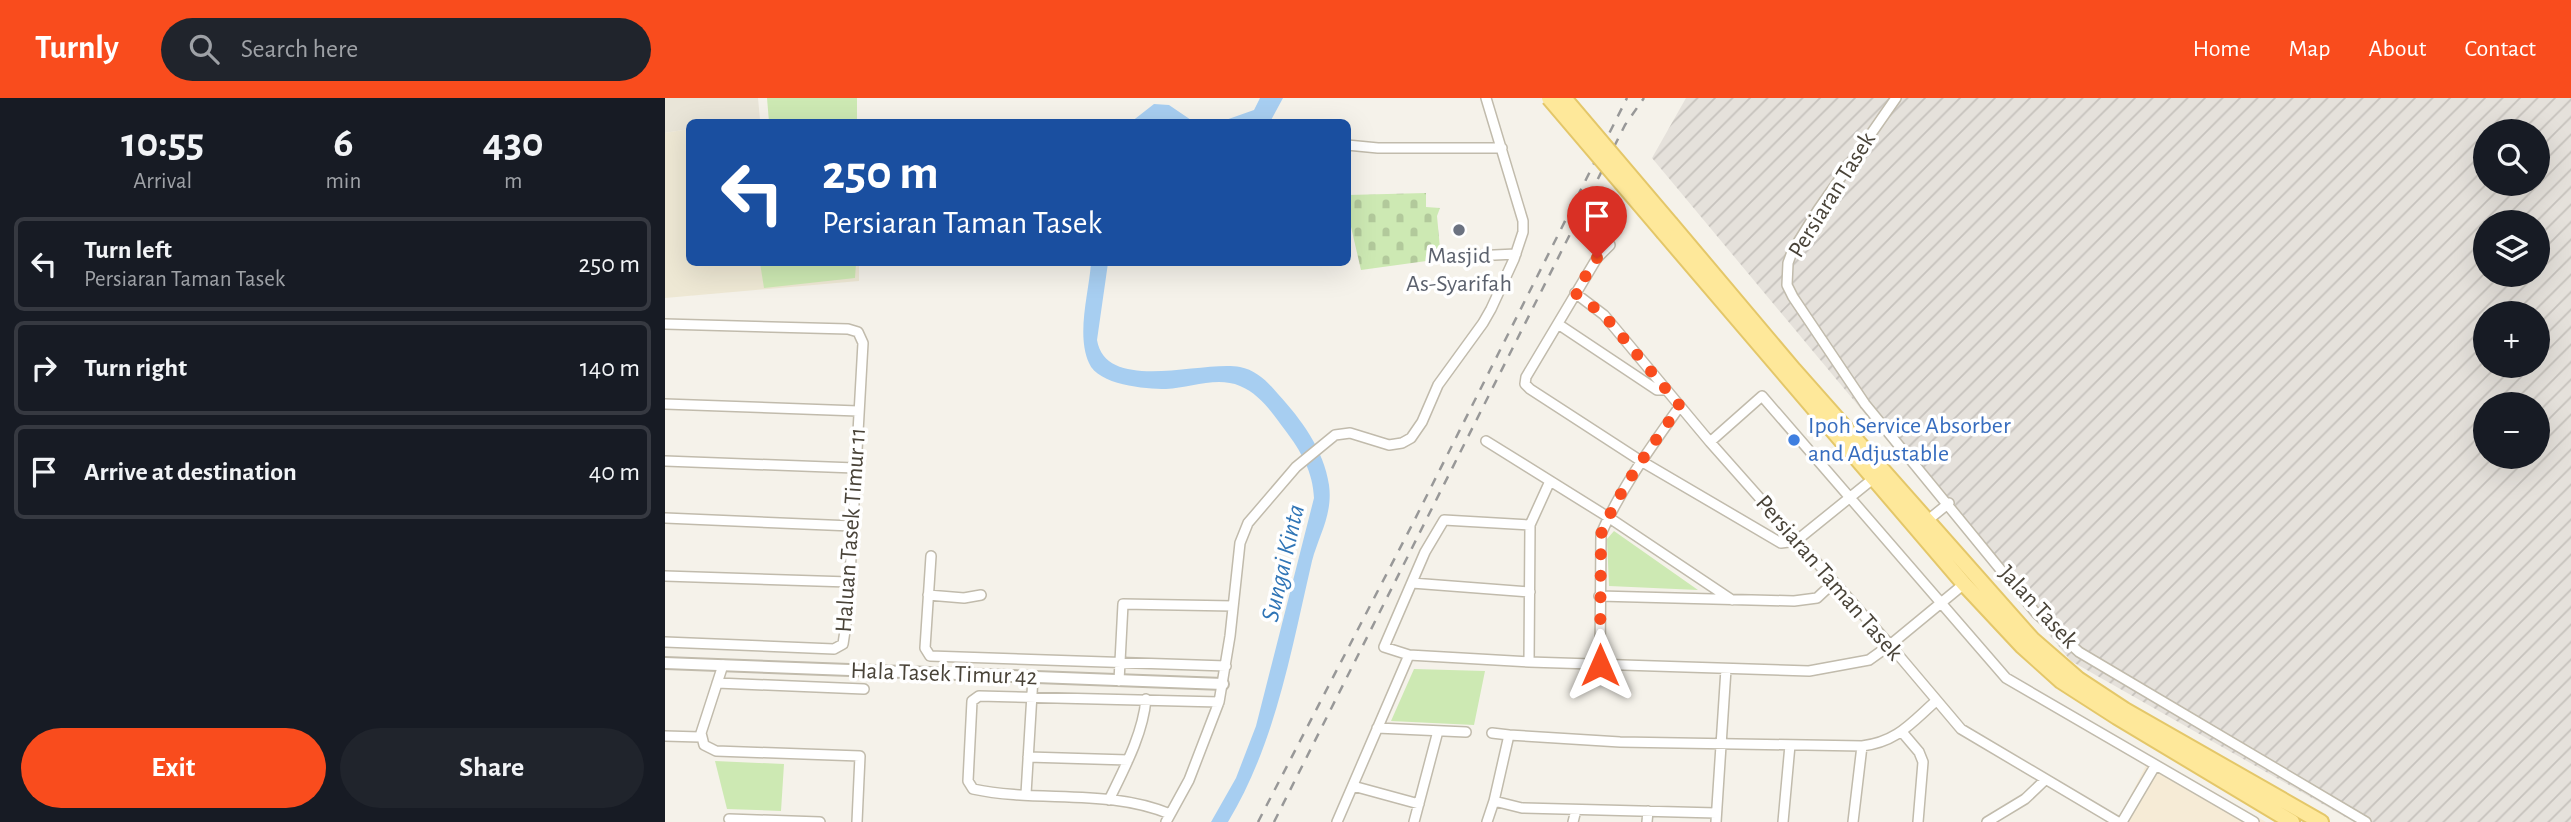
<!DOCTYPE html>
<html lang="en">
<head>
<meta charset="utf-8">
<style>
	body { margin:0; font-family:"Alegreya Sans",sans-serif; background:#20242c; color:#f1f3f6; height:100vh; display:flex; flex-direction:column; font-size:26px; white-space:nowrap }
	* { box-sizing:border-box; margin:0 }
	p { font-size:23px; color:#9ea1a6 }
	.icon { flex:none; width:38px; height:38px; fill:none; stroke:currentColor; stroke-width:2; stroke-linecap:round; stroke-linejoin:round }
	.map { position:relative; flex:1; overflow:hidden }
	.side { display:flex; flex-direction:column; background:#171b24; width:665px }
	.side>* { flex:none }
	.banner { position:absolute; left:21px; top:21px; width:665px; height:147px; border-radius:10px; box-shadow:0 7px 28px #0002; background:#1a4fa0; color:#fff; overflow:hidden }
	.fabs { position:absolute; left:1808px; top:21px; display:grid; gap:14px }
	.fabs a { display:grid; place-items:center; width:77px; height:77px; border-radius:50%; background:#171b24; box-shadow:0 7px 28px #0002; font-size:35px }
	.pin { position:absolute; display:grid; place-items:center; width:60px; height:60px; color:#fff; margin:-72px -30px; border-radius:50% 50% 50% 0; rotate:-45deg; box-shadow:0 0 7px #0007 }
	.pin .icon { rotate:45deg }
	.me { position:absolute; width:77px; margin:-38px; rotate:0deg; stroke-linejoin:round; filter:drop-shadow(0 0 5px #0008) }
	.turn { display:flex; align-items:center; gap:24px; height:147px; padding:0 21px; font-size:32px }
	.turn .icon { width:91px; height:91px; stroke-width:2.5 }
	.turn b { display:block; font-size:49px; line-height:60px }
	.eta { display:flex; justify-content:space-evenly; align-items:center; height:119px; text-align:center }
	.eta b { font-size:42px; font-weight:600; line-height:49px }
	.cta { display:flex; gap:14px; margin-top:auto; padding:14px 21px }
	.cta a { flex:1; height:80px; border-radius:42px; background:#f94c1d; color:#fff; font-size:28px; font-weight:600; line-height:80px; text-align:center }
	.cta a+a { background:#20242c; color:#f1f3f6 }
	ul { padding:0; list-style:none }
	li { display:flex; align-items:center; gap:21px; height:94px; margin:0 14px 10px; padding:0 7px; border:4px solid #363941; border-radius:10px }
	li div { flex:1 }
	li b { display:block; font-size:26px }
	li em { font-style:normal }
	header { display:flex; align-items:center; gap:42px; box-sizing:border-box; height:98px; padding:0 35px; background:#f94c1d; color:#fff }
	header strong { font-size:33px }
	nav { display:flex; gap:38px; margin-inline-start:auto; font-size:24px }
	.search { width:490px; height:63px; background:#20242c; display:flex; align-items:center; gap:18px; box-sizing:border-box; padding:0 24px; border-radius:38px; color:#9ea1a6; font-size:26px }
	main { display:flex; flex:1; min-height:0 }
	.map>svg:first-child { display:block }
	.residential { fill:#e9e5d8 }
	.commercial { fill:#f6ebd6 }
	.industrial { fill:url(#industrial-furrows); fill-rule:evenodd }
	.education { fill:#eee8d4 }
	.cemetery { fill:url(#cemetery-stones) }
	.park { fill:#cde9b3 }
	.water { fill:#a7cef1 }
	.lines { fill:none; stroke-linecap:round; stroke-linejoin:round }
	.minor-casing { stroke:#c1bbac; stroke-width:12 }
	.tertiary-casing { stroke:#c1bbac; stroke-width:14 }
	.primary-casing { stroke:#e4c769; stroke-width:18 }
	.minor { stroke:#fff; stroke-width:9 }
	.tertiary { stroke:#fff; stroke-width:10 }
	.primary { stroke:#fee89a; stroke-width:14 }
	.rail { stroke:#989898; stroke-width:2.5; stroke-dasharray:9 9; stroke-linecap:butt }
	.primary-bridge-casing { stroke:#e4c769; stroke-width:18; stroke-linecap:butt }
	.primary-bridge { stroke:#fee89a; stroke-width:14 }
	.route { stroke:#f94c1d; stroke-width:12; stroke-dasharray:0 21.6 }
	.worship-dot { fill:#6b7280; stroke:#fff; stroke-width:2.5 }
	.shop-dot { fill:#3f7fe0; stroke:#fff; stroke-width:2.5 }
	.labels { text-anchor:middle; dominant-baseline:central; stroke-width:7; stroke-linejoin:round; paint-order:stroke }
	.street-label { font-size:24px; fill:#494338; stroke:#fff }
	.worship-label { font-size:24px; fill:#5b616d; stroke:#fff }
	.shop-label { font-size:24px; fill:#366cbe; stroke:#fff; text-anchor:start }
	.water-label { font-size:26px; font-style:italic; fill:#3075b6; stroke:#fff }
</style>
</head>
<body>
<header>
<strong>Turnly</strong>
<div class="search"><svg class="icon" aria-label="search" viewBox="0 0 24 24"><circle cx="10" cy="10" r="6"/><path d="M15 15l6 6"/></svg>Search here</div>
<nav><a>Home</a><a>Map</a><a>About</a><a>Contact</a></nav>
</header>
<main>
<section class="side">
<div class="eta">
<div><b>10:55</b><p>Arrival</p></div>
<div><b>6</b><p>min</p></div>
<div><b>430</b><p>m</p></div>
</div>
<ul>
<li><svg class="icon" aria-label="left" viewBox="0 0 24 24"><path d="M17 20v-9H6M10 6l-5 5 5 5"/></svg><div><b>Turn left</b><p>Persiaran Taman Tasek</p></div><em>250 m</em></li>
<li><svg class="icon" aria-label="right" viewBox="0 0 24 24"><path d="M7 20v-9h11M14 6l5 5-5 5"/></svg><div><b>Turn right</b></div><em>140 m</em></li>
<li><svg class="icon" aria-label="arrive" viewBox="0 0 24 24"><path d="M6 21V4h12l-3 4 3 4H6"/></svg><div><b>Arrive at destination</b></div><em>40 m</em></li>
</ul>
<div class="cta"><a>Exit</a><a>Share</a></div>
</section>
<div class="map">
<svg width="1906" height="724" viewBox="0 0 1906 724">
	<defs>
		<pattern id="industrial-furrows" width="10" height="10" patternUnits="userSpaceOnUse" patternTransform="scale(1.75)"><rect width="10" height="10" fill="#e5e1db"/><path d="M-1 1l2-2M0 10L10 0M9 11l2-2" fill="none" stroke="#c6c2bd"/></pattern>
		<pattern id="cemetery-stones" width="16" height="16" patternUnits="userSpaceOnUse" patternTransform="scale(1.75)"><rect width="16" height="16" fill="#cde9b3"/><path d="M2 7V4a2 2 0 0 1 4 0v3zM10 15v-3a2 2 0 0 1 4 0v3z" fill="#b2c99b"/></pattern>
	</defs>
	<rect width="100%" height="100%" fill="#f5f2ea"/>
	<path class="residential" d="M0 0H93L95 22 76 24H24V31L0 35Z"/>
	<path class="commercial" d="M1486 658 1601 724H1452Z"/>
	<path class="industrial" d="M1021 0H1906V724H1689L1406 563 987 60ZM1820 33H1872V86H1820ZM1820 124H1872V177H1820ZM1820 215H1872V268H1820ZM1820 306H1872V359H1820Z"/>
	<path class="education" d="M24 31V164L194 165V183L0 200V35Z"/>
	<path class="cemetery" d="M761 95V109L775 110 772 118 776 161 696 172 683 116V97Z"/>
	<path class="park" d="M102 0H192V24H104Z
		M95 165H191L190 180 99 190Z
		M949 433 1033 492 944 488 942 441Z
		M749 571 820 573 809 627 726 623Z
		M50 663 119 666 116 713 62 711Z"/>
	<path class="water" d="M595 0H618L605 24H555L589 12Z
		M489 6 504 7 529 24H466Z
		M426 165H443L432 242C441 296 538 262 575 269 591 272 603 284 613 296 636 321 659 352 664 387 668 416 654 437 647 463 626 553 611 644 563 724H546L571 680 591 628 649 400C648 374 636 353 620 332 608 316 595 296 575 288 552 278 525 290 501 291 480 291 433 287 424 265 411 236 424 195 426 165Z"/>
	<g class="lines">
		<defs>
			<path id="minor" d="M1231 0 1153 112 1127 154 1123 165 1122 187 1128 199 1200 306 1371 515 1414 554 1701 724
				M682 47 713 50H837
				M945 147 932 160 861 279 860 286 865 291 976 363 1116 445 1131 443 1209 380
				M787 159 851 156
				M910 195 939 217 1045 344 1225 547 1296 631 1453 724
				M0 226 183 231 193 234 198 245 183 513 178 546 169 551 0 544
				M893 226 992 292H1000
				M0 306 193 313
				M821 343 943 419 1067 502
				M1045 344 1097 298 1341 580 1589 724
				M0 363 190 370
				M0 420 187 428
				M1263 422 1284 405
				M865 427 779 422 760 454 719 549 744 557 864 564 1144 573 1204 562 1225 547 1299 486
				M266 458 260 550 265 558 561 568
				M0 478 184 484
				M747 485 865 494
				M263 497 299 500 316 497
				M934 498 1129 503 1152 500 1168 485
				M864 564 865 427 885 383
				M58 567 36 635 39 647 51 653 195 658 192 724
				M935 567 936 436C956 390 986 349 1015 308
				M454 583 458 506 568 508
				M52 585 199 591
				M712 630 801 634
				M1237 634 1254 654 1258 664 1253 724
				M827 635 844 637
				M0 638 35 639
				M363 659 463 662
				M688 688 754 706
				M361 696 368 579
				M444 702C459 671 478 636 481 601
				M1051 715 857 710 829 703 844 637 955 644 1197 648C1232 644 1246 625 1271 603
				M505 716C443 690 373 705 308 691L303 683 307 603 314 598 554 604
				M64 721 155 724
				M501 724 524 682 554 604 565 538 575 445 583 425 631 369 670 337 685 335 724 347 737 345 746 340 757 324 773 287 818 225 826 211 849 161 858 134V123L821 0
				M672 724 744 557
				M749 724 773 633
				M822 724 829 703
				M908 724 911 712
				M982 724 983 713
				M1051 724 1061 571
				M1118 724 1125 647
				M1188 724 1197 648
				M1322 724 1360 701 1380 682
				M1457 724 1490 668"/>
			<path id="tertiary" d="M0 565 558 586"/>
			<path id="primary" d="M1006 126 1129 272 1367 541 1413 581 1460 612 1656 724
				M999 135 1299 486 1357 548 1396 583 1452 619 1627 724"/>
		</defs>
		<use href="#minor" class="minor-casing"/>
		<use href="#tertiary" class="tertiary-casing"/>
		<use href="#primary" class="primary-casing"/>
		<use href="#minor" class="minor"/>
		<use href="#tertiary" class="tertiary"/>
		<use href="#primary" class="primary"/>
		<path class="rail" d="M593 724 748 425 962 0
			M609 724 960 27 979 0"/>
		<defs>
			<path id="primary-bridge" d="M884 0 999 135
				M899 0 1006 126"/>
		</defs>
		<use href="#primary-bridge" class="primary-bridge-casing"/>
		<use href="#primary-bridge" class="primary-bridge"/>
	</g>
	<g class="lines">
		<path class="route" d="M932 160 910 195 939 217 1015 308C986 349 955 390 936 436L935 567"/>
	</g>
	<circle class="worship-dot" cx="794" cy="132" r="7"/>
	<circle class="shop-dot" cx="1129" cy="342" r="7"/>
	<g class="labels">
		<g class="street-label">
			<text transform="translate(1167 97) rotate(-58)">Persiaran Tasek</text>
			<text transform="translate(186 432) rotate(-86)">Haluan Tasek Timur 11</text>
			<text transform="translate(1164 480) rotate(49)">Persiaran Taman Tasek</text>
			<text transform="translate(1373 509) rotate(47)">Jalan Tasek</text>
			<text transform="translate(279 576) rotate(2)">Hala Tasek Timur 42</text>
		</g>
		<g class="worship-label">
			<text x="794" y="158">Masjid<tspan x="794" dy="28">As-Syarifah</tspan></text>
		</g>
		<g class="shop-label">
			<text x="1143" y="328">Ipoh Service Absorber<tspan x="1143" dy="28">and Adjustable</tspan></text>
		</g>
		<g class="water-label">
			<text transform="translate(618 465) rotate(-77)">Sungai Kinta</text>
		</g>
	</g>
</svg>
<div class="fabs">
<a><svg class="icon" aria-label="search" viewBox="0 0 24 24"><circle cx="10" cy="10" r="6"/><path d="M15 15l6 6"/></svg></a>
<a><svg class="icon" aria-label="layers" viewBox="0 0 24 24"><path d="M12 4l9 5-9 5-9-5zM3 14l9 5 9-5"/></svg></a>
<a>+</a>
<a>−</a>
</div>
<div class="pin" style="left:932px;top:160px;background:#d93025"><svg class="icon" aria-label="arrive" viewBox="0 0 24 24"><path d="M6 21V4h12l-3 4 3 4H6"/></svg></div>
<svg class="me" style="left:935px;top:567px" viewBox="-20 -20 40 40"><path d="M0-17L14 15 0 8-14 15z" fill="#f94c1d" stroke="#fff" stroke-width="4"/></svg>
<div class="banner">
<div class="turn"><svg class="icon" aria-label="left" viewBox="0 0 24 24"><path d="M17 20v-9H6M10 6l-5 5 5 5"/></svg><div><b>250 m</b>Persiaran Taman Tasek</div></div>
</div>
</div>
</main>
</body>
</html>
